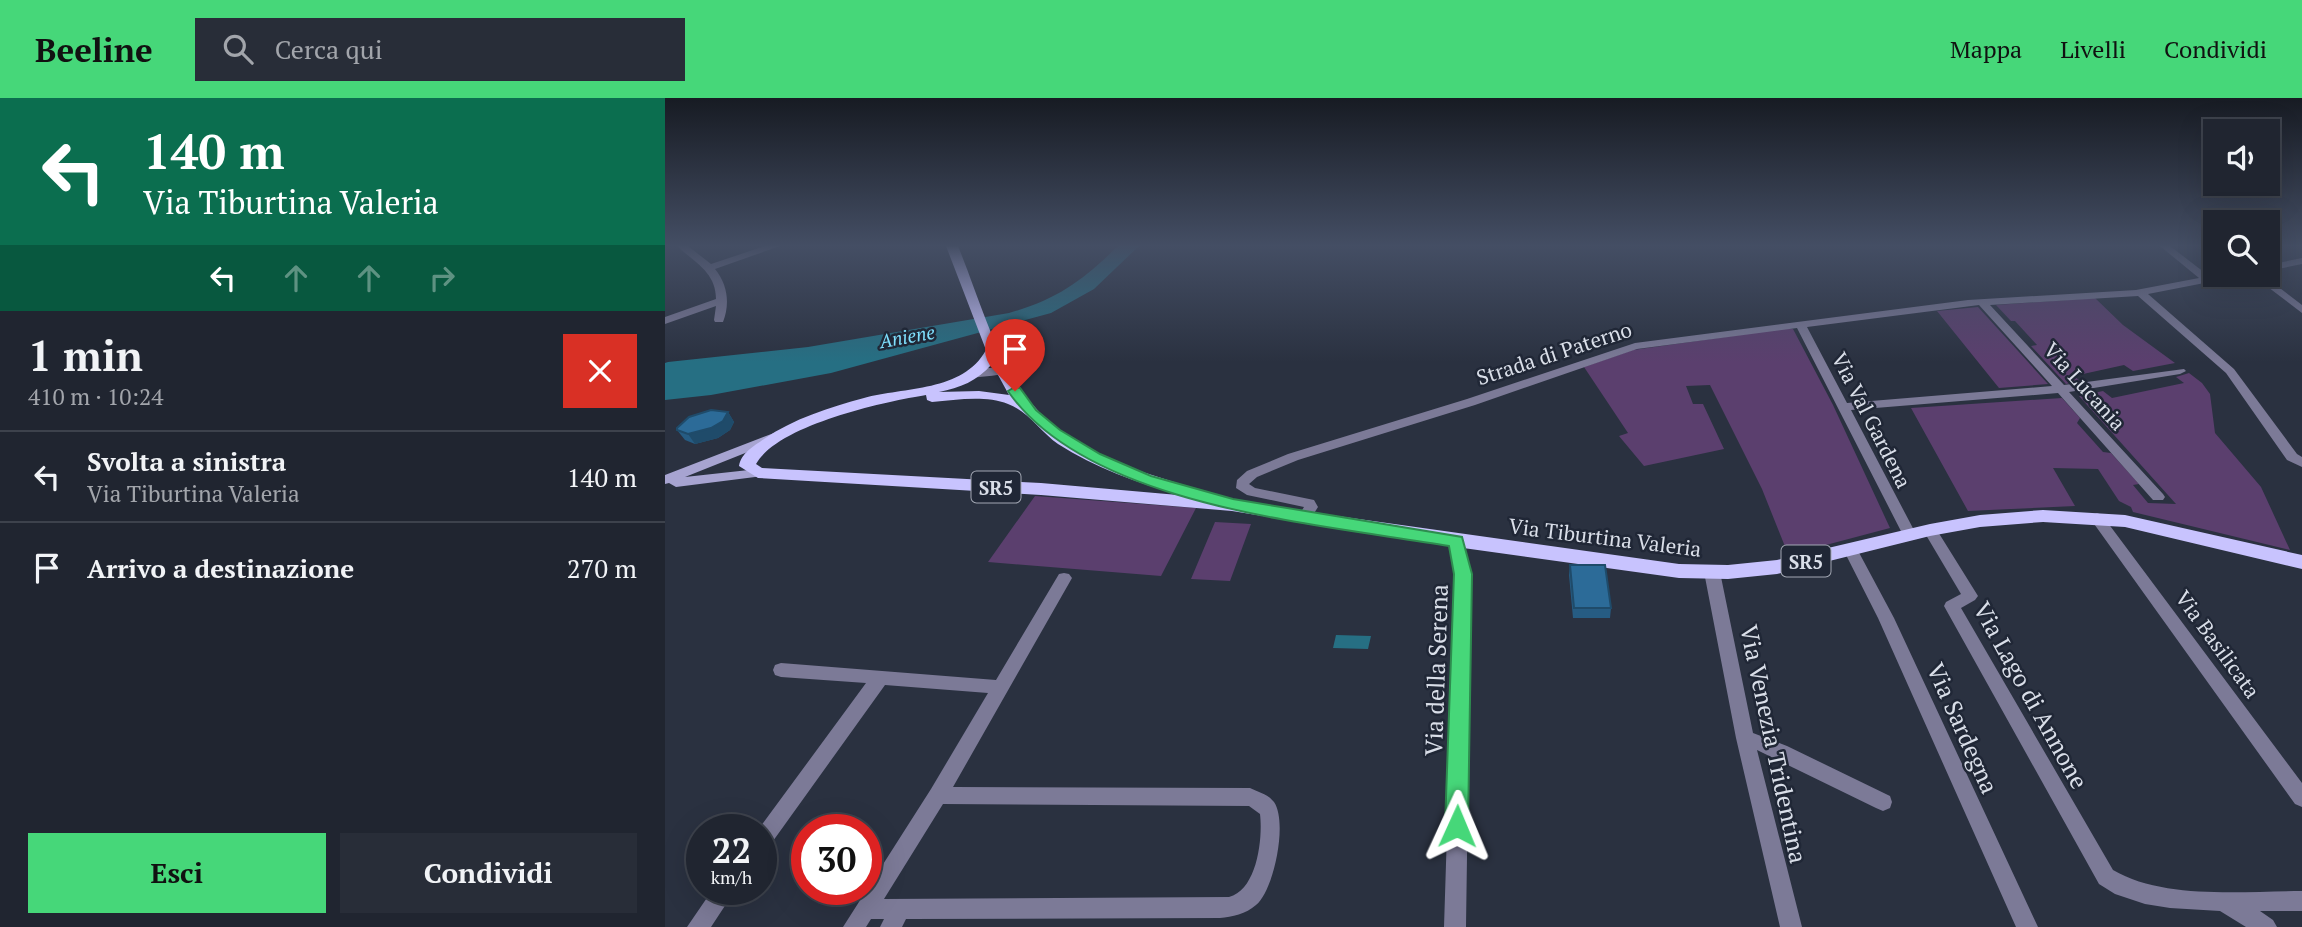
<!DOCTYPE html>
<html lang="it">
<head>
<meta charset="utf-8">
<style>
	body { margin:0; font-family:"PT Serif",serif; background:#282d38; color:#f1f3f6; height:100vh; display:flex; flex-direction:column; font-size:26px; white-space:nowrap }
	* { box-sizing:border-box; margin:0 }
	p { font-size:23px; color:#a2a5ab }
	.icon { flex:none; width:38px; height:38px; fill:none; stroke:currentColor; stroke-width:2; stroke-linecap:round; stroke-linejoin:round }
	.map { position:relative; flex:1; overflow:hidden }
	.drawer { display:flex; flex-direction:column; background:#202530; width:665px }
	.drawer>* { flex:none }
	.top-card { background:#0b6e4f; color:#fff; overflow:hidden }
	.fabs { position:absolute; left:1538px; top:21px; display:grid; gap:14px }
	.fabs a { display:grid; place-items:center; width:77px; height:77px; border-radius:0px; background:#202530; box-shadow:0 7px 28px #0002,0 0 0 2px #3d424c; font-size:35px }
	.speed { position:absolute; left:21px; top:716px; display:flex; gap:14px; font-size:35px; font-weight:700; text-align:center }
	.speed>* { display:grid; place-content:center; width:91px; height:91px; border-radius:50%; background:#202530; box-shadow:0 7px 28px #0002,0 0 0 2px #3d424c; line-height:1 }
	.speed small { font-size:18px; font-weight:400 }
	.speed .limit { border:10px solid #d22; background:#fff; color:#111 }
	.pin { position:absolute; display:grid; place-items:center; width:60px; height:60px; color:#fff; margin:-72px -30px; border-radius:50% 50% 50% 0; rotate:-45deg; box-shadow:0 0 7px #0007 }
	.pin .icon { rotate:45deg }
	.me { position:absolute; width:77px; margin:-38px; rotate:1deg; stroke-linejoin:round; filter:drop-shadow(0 0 5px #0008) }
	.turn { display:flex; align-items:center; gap:24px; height:147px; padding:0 28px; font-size:32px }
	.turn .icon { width:91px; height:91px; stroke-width:2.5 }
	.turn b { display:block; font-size:49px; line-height:60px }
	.lanes { display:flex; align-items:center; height:66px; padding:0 28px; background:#0003; justify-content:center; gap:35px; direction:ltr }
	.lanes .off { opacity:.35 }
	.round { display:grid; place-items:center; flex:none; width:74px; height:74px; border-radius:0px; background:#282d38 }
	.summary { display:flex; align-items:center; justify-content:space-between; height:119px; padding:0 28px }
	h1 { font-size:42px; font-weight:700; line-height:52px }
	.cta { display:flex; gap:14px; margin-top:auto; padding:14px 28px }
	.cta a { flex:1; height:80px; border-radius:0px; background:#46d779; color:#111; font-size:28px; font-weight:700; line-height:80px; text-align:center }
	.cta a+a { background:#282d38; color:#f1f3f6 }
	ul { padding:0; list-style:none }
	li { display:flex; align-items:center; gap:21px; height:91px; padding:0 28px; border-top:2px solid #3d424c }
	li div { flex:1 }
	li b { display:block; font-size:26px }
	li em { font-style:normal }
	header { display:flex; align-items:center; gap:42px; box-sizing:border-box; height:98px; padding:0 35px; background:#46d779; color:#111 }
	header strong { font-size:33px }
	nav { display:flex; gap:38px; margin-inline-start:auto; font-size:24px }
	.search { width:490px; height:63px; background:#282d38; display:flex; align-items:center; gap:18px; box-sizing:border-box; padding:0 24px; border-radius:0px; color:#a2a5ab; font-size:26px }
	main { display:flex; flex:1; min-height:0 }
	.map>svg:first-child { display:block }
	.green { fill:#5b3f6e }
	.water { fill:#266f83 }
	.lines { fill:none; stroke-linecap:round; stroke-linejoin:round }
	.minor { fill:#7c7a97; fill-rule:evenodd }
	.secondary { fill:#a7a4d1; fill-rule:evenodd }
	.primary { fill:#c8c3fe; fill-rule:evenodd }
	.wall { fill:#265c83 }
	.shaded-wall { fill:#1f4b6a }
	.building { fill:#2c6b98; stroke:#1f4b6a; stroke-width:2 }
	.route { fill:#46d779; stroke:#2e8c4f; stroke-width:2 }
	.labels { text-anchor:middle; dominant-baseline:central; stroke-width:5; stroke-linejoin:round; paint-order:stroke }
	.far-water-label { font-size:19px; font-style:italic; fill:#7fe0fe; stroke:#202736 }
	.shield { fill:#202736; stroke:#a2a7b3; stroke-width:2 }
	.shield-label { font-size:19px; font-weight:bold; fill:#d9dee8 }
	.street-label { font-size:21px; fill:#d9dee8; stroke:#202736 }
	.near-street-label { font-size:24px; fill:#d9dee8; stroke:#202736 }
</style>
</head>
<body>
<header>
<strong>Beeline</strong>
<div class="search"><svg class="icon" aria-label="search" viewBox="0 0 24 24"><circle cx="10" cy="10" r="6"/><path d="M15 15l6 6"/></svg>Cerca qui</div>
<nav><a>Mappa</a><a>Livelli</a><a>Condividi</a></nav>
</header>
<main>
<section class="drawer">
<div class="top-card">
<div class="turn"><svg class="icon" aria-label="left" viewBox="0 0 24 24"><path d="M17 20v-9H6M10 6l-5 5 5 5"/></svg><div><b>140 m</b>Via Tiburtina Valeria</div></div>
<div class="lanes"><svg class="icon" aria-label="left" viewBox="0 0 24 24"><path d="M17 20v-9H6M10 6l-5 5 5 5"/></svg><svg class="icon off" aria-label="ahead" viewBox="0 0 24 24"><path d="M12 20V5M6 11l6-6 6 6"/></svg><svg class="icon off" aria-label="ahead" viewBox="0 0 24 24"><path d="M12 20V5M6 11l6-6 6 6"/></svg><svg class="icon off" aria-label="right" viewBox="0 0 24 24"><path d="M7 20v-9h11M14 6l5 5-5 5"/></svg></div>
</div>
<div class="summary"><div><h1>1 min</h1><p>410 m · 10:24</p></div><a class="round" style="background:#d93025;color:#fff"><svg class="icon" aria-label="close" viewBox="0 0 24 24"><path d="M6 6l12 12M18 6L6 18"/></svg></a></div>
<ul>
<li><svg class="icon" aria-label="left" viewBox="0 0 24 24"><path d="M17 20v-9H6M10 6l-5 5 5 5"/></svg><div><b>Svolta a sinistra</b><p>Via Tiburtina Valeria</p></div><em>140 m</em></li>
<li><svg class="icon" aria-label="arrive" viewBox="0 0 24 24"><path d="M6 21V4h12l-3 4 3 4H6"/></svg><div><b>Arrivo a destinazione</b></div><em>270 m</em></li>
</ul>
<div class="cta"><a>Esci</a><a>Condividi</a></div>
</section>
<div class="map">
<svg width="1637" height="829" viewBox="0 0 1637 829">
	<rect width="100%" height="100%" fill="#2a3140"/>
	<path class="green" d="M1430 200 1458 227 1510 265 1468 273 1459 267 1409 278 1415 283 1401 286 1366 248 1372 247 1350 223H1346L1331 207Z
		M1313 209 1383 286 1334 290 1272 213Z
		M1116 231H1128L1168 307 1225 430 1142 452 1121 451 1097 391 1045 287 1021 288 1028 306H1038L1059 351 979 368 954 338 963 335 919 269 968 252Z
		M1524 275 1537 285 1545 296 1550 335 1596 389 1625 452 1468 414 1466 409 1454 403 1433 371 1388 370 1410 408 1303 413 1246 310 1397 300 1415 320 1412 325 1438 354 1446 355 1474 386 1468 387 1483 405 1511 406 1414 298 1438 293 1447 300 1519 285 1511 279Z
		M370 398 531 410 496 478 323 464Z
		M550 424 586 426 565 483 526 481Z"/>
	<path class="water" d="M453 148H474L429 191 386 215 166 275 46 297 0 302V265L3 264 143 249 344 215C393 201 417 183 453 148Z
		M671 537 706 538 703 551 668 550Z"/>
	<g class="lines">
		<path class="minor" d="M12 148H23L46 166 100 148H115L50 171C63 187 65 206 58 224H50L49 222 51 208 0 226V219L51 201C51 174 29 164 12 148Z
			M1495 148H1505L1544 178 1570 177 1565 180 1483 196 1569 271 1632 356 1637 359V369L1622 362 1561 275 1473 198 1325 207 1399 287 1519 271 1521 273 1515 276 1404 294 1498 396 1500 399 1498 402H1488L1393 295 1186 312 1251 436 1249 439H1239L1132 230 972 251 810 307 633 362 592 379 584 386 590 390 649 402 653 409 646 420 641 422 634 417 639 409 582 397 571 390 572 382 582 373 623 356 802 301 970 245 1303 202 1471 192 1534 180ZM1314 207 1387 288 1182 305 1142 229Z
			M1637 160V166L1603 173V167Z
			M1587 177H1598L1637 207V215Z
			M323 270H338L344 273C337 278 318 278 308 280L302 277Z
			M1432 415 1437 417 1637 685V709L1630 706 1427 423 1425 420 1427 417Z
			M1265 427 1270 429 1313 498 1310 502 1296 510 1448 772C1499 802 1579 793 1637 793V813H1595L1608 822 1612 829H1581L1555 813 1505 810 1480 806 1450 796 1434 786 1279 508 1281 504 1296 496 1258 432Z
			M791 438 798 443 806 480 801 829H779L790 480 784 443Z
			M1186 448 1191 449 1229 520 1373 829H1351L1213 520 1179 453Z
			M1047 469 1052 470 1055 474 1088 635 1122 648 1225 698 1227 704 1225 710 1218 713 1211 710 1092 652 1137 829H1115L1071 640 1039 474 1042 470Z
			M399 475 404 476 407 480 288 689 585 690C593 694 603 696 609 704 623 724 609 792 591 807 581 816 567 819 555 820L241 821 237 829H215L219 821H206L201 829H178L266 691 323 595 220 587 103 750 96 752V732H93L201 585 116 579 110 577 108 572 110 567 116 565 331 582 394 476ZM278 706 584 708 595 716C598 741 592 792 564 799L219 801Z
			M48 791H71L46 829H22Z"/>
		<path class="secondary" d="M109 335 113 336 115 339 113 342 20 379 93 371 98 372 100 375 98 378 11 389 4 385 0 386V377Z"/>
		<path class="primary" d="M281 148H293C313 197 328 252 357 293 398 352 471 373 536 392L537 399 1014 466 1063 467 1112 462 1265 426 1315 417 1378 412 1460 417 1637 457V471L1460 429 1378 424 1315 429 1265 438 1112 476 1063 481 1014 480 791 449 567 413 376 397 93 380 74 368C76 355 89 348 99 341 128 321 165 309 199 300 239 289 298 294 321 252ZM327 266 344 297 314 293 274 294C295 290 312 283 327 266ZM261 297 262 302 267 304C291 302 320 297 343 306 363 313 376 334 393 346 430 370 472 384 513 397L376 385 97 370 91 366C113 327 218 304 261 297Z"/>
	</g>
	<path class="wall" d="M63 314 69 324 65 332 53 340 30 346 20 342 12 332Z
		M905 467 946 510 945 520H908L904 477Z"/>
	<path class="shaded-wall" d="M63 314 69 324 65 332 53 340 30 346 23 336Z"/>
	<path class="building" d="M46 312 63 314 58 323 46 330 23 336 12 332V330L24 319Z
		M905 467H940L946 510H909Z"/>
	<linearGradient id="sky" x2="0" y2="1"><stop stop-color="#171b23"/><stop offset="0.56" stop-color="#444e64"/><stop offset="1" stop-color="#444e64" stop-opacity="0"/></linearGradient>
	<rect width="1637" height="264" fill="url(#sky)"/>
	<path class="route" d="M350 289 355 290 371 312 395 332 435 356 486 378 568 401 797 439 807 476 803 728 799 736 792 739 784 736 780 728 789 476 784 448C654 426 427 409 345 296L343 293Z"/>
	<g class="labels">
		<g class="far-water-label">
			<text transform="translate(242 238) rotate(-10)">Aniene</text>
		</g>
		<g class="shield">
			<rect x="306.5" y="373.5" width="49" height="31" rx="5"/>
			<rect x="1116.5" y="447.5" width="49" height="31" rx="5"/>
		</g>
		<g class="shield-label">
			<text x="331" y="389">SR5</text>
			<text x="1141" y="463">SR5</text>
		</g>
		<g class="street-label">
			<text transform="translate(889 255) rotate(-18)">Strada di Paterno</text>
			<text transform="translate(1420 288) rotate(48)">Via Lucania</text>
			<text transform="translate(1207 322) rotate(63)">Via Val Gardena</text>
			<text transform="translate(940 439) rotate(7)">Via Tiburtina Valeria</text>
			<text transform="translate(1553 546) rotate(54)">Via Basilicata</text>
		</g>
		<g class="near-street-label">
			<text transform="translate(771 572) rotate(-88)">Via della Serena</text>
			<text transform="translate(1366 597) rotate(61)">Via Lago di Annone</text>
			<text transform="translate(1298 630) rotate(66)">Via Sardegna</text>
			<text transform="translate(1109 646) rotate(78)">Via Venezia Tridentina</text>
		</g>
	</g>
</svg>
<div class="fabs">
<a><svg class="icon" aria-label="sound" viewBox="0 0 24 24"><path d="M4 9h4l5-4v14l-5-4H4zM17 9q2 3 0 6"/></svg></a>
<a><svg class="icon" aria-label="search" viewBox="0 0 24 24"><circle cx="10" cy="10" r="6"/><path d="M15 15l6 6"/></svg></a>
</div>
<div class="speed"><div>22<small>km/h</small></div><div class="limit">30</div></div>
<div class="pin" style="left:350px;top:293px;background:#d93025"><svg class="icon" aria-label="arrive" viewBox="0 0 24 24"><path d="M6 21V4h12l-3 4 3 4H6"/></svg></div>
<svg class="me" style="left:792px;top:728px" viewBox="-20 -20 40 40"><path d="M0-17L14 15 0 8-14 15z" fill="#46d779" stroke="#fff" stroke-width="4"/></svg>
</div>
</main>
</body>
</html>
